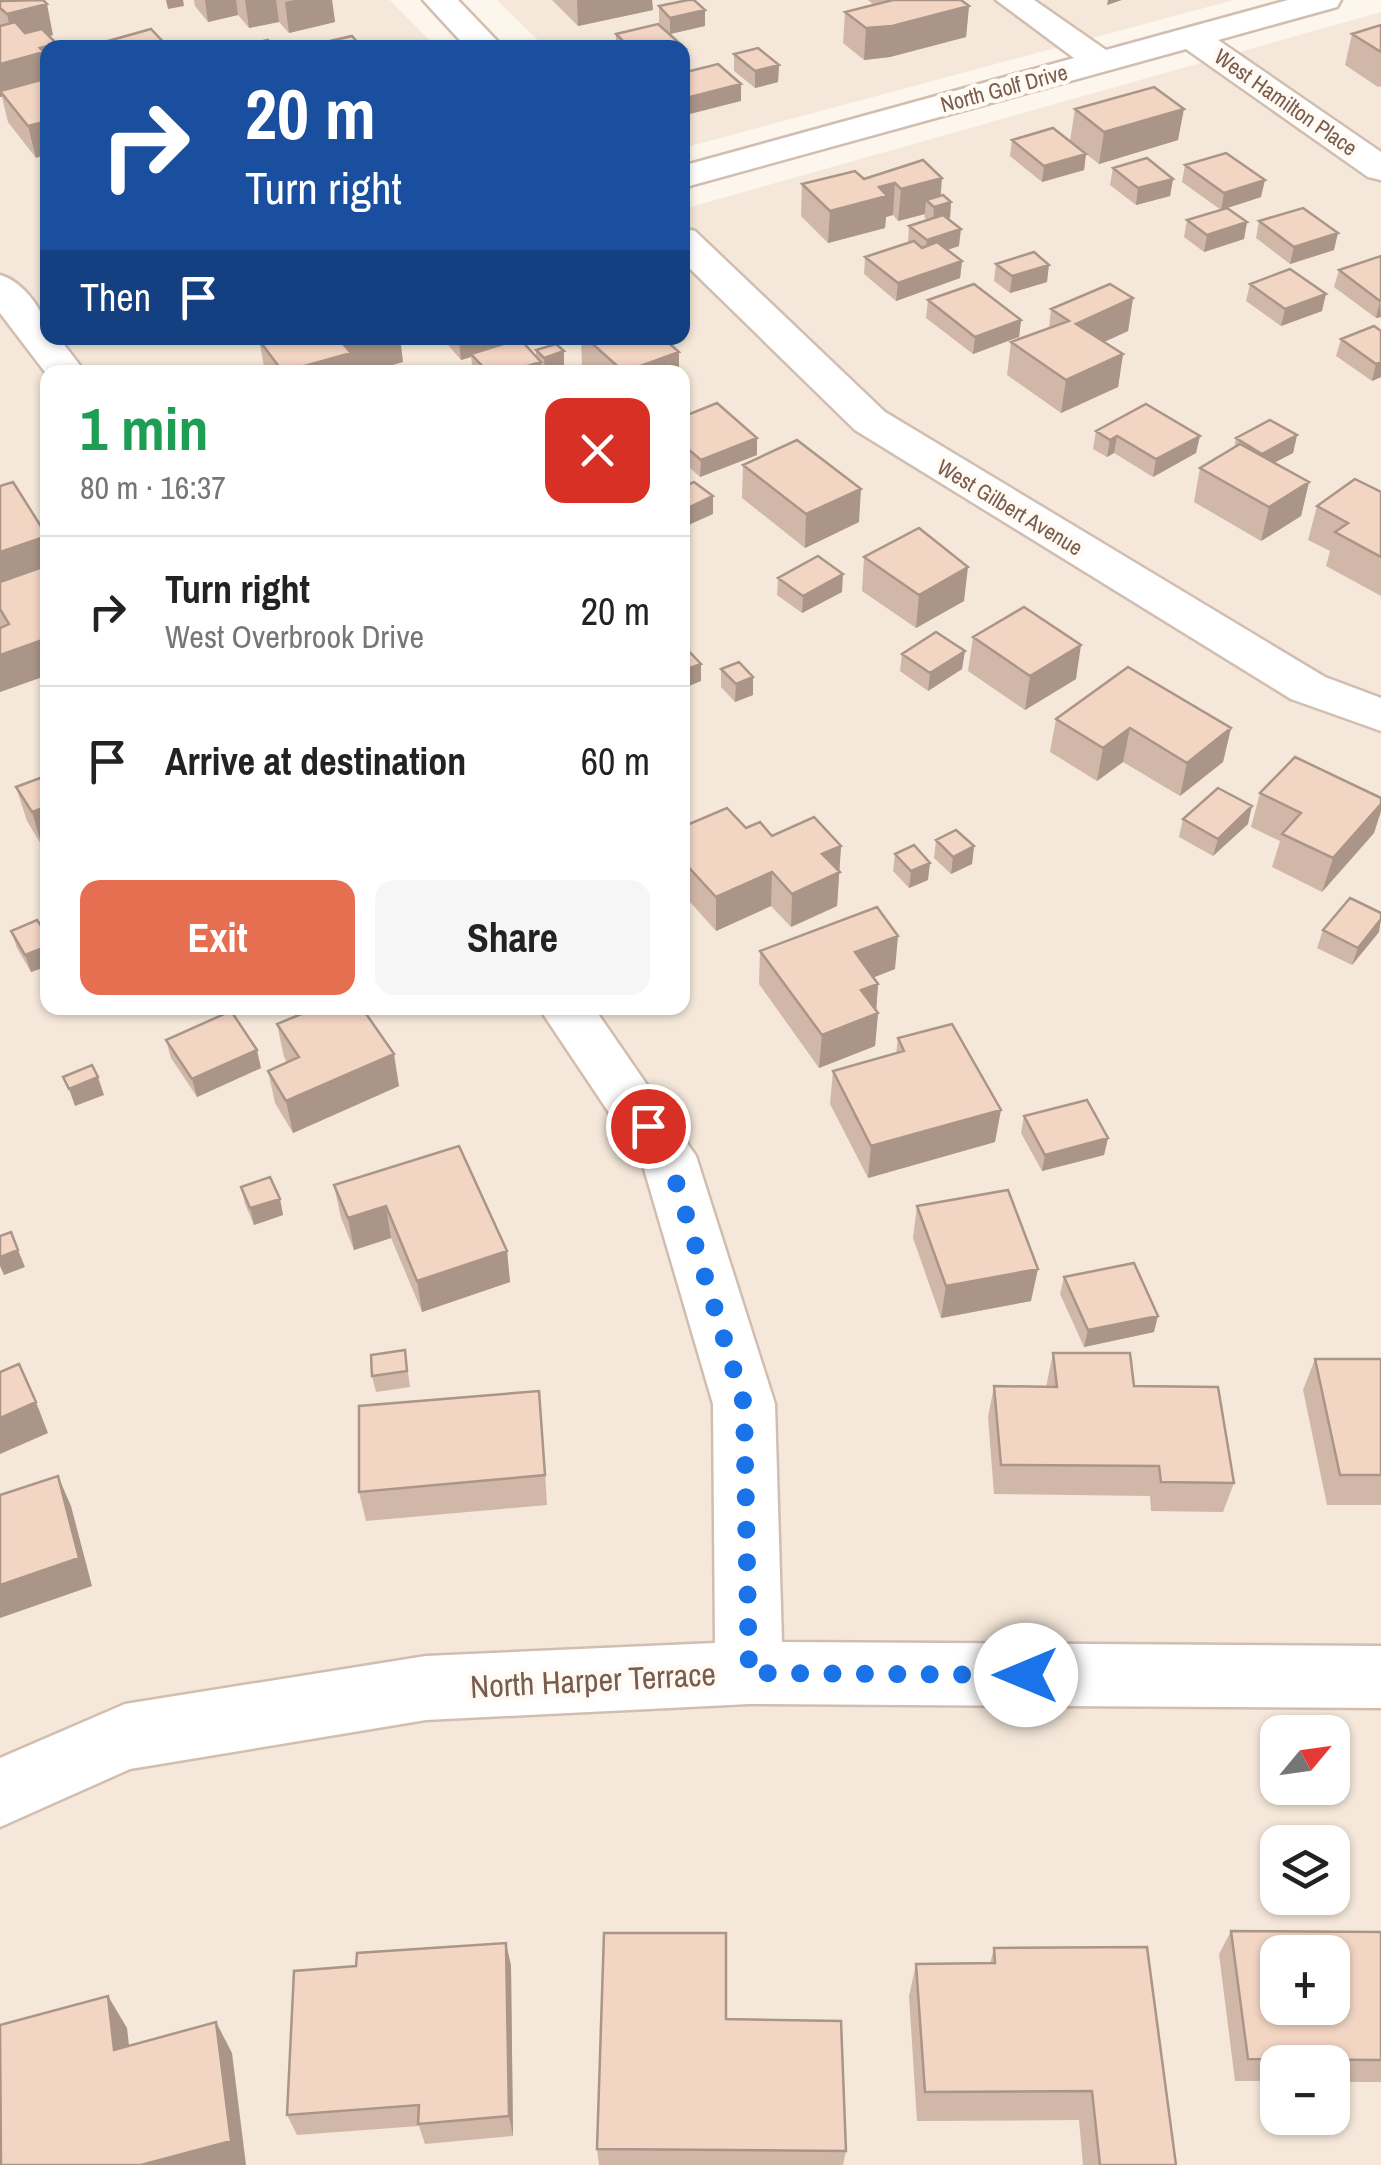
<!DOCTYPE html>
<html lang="en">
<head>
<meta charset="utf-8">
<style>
	body { margin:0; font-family:"Archivo Narrow",sans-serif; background:#f6f6f6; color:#222; height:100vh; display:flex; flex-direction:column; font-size:38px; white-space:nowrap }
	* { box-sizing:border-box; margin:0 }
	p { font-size:32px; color:#767676 }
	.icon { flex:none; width:55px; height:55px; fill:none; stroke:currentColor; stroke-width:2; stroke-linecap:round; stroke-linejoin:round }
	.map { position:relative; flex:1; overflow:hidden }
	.sheet { position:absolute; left:40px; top:365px; width:650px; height:650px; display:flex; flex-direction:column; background:#fff; border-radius:20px; box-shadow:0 2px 8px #0004 }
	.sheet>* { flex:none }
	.banner { position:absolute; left:40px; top:40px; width:650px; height:305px; border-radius:20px; box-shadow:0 2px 8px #0004; background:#1a4fa0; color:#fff; overflow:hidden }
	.needle { width:65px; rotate:61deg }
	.controls { position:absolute; left:1260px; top:1715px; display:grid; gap:20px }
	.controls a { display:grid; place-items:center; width:90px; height:90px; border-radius:20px; background:#fff; box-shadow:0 2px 8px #0004; font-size:50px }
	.pin { position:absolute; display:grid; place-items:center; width:85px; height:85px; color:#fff; margin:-42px; border:5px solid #fff; border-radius:50%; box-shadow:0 2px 10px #0007 }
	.me { position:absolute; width:110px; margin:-55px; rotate:270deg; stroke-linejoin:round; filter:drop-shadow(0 0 8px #0008) }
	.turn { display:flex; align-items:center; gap:35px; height:210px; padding:0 40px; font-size:45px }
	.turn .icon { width:130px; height:130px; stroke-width:2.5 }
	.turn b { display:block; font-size:70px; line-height:85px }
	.then { display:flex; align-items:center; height:95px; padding:0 40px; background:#0003; gap:20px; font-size:38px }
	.round { display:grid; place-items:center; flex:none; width:105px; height:105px; border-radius:20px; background:#f6f6f6 }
	.headline { display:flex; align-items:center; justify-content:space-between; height:170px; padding:0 40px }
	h1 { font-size:60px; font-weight:800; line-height:75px; color:#1e9e55 }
	.cta { display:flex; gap:20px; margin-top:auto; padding:20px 40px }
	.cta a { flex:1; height:115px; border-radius:20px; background:#e76f51; color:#fff; font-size:40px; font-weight:800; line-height:115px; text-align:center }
	.cta a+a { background:#f6f6f6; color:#222 }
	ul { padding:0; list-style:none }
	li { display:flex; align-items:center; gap:30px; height:150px; padding:0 40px; border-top:2px solid #e0e0e0 }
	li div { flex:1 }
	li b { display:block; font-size:38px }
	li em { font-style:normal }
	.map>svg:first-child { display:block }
	.residential { fill:#f5e8da; fill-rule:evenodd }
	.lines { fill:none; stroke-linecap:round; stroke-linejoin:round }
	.street-casing { stroke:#d1beb0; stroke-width:5 }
	.street { fill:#fff; fill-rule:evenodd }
	.wall { fill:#d1b7a8 }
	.shaded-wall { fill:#aa9588 }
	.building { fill:#f3d5c3; stroke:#aa9588; stroke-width:2.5; fill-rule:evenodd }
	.route { stroke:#1a73e8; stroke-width:18; stroke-dasharray:0 32.4 }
	.labels { text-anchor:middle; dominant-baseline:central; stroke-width:9; stroke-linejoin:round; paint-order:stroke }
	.far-street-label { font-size:22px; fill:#7a5c4d; stroke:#fffaf3 }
	.near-street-label { font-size:32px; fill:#7a5c4d; stroke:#fffaf3 }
</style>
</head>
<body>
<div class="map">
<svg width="1381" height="2165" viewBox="0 0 1381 2165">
	<rect width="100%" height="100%" fill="#fdf6ec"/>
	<path class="residential" d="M0 0H390L436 47 48 48V338H682L683 209 1381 12V2165H0ZM48 372H682V1008H48ZM1278 1732H1332V1788H1278ZM1278 1842H1332V1898H1278ZM1278 1952H1332V2008H1278ZM1278 2062H1332V2118H1278Z
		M497 0H1234L683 148 682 48 545 47Z"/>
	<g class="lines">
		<defs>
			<path id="street" d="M423 0H458L504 48H467Z
				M996 0H1034L1106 50 1288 0H1341L1337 7 1218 40 1381 152V180L1368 177 1186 49 682 188V166L1074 58Z
				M682 228 695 231 885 412 1325 677 1381 698V731L1291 699 855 430 682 261Z
				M0 275C23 281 48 314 48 338H59L85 372H48V376L0 313Z
				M539 1008H594L696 1156 775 1404 782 1642 1381 1646V1708L749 1704 426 1720 130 1769 0 1827V1758L125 1704 426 1656 715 1643 713 1404 642 1162Z"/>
		</defs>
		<use href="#street" class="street-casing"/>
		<use href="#street" class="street"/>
	</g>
	<path class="wall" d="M0 0 53 35 49 36 36 158 8 122 2 97H0Z
		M194 0H332L335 22 289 33 279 22 249 28 238 15 208 22 195 6Z
		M552 0H652L653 10 578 26Z
		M868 0H961L969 6 966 37 890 57 864 60 843 43 845 12 874 5Z
		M659 6 705 26 670 34 659 23Z
		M658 24 686 49V65L682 66V48H616V34Z
		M1381 25V86L1378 87 1345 65 1352 34Z
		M734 54 779 65 778 82 755 88 734 71Z
		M1075 109 1178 140 1099 164 1070 141Z
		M1012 140 1086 154 1084 170 1042 182 1010 156Z
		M923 160 940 196 951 202 950 218 948 219 959 246 947 250 962 261 960 278 896 301 864 274 865 257 908 243 909 226 928 220 924 217 925 214 898 221 893 215 886 217 885 228 828 243 801 216 802 184 864 179Z
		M1185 165 1261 197 1221 210 1182 182Z
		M1113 168 1173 179 1170 196 1136 205 1110 185Z
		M1187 220 1247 222 1244 239 1204 252 1184 237Z
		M1259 221 1334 250 1290 264 1256 238Z
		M1381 256V317L1376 318 1334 287 1339 270Z
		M996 264 1047 282 1010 293 994 281Z
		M1250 284 1322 311 1281 326 1246 301Z
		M1133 298 1128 331 1104 342 1123 354 1118 387 1061 413 1007 375 1011 342 1049 328 1051 309Z
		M928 300 1021 320 1019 337 973 354 926 318Z
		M1374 326 1381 377 1372 381 1336 356 1341 339Z
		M269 338H400L403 362 366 372H265L259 340Z
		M442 338H496V346L536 357V350L564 368 552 372H473L471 357 461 360Z
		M581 338H663L679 352V372H589L582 366Z
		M682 417 757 438V455L700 477 682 461Z
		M1096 431 1196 453 1153 477 1114 453 1107 457 1093 449Z
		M1297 435 1293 453 1274 463 1309 482 1301 516 1261 541 1194 502 1200 468 1234 448 1236 438Z
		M743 465 859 522 805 548 742 498Z
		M13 482 48 538V675L0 692V486Z
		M1381 492V596L1326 566 1330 551 1308 540 1317 506Z
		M864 557 964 601 916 628 862 591Z
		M778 578 842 592 802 613 777 595Z
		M973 637 1076 679 1025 710 968 671Z
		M902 654 962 669 928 691 900 671Z
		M721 669 753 695 735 702 721 687Z
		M1056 719 1231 728 1223 762 1180 796 1123 762 1097 781 1050 752Z
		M48 775 42 846 27 821 16 787Z
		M1260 793 1381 798V811L1374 833 1322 892 1272 867 1280 841 1251 827Z
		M1183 819 1248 824 1213 856 1179 837Z
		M682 827 746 828 772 836 841 846 837 906 791 927 771 906 716 931 682 893Z
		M936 840 974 846 972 864 951 874 934 858Z
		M895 854 928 880 909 888 893 871Z
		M1323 930 1379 932 1352 965 1317 948Z
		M11 931 48 936V966L31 972 17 948Z
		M760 951 895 969 874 977 878 984 876 1010 878 1013 875 1046 819 1068 759 984Z
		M277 1024 399 1086 293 1133 275 1103 268 1071 287 1062 284 1057Z
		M898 1038 995 1142 868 1178 830 1104 833 1071 896 1054Z
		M166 1040 261 1068 197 1097 171 1058Z
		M1024 1116 1108 1138 1104 1155 1042 1171 1021 1133Z
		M334 1185 507 1251 510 1282 422 1312 391 1238 354 1250 341 1218Z
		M241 1187 280 1199 283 1215 254 1225 245 1204Z
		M917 1206 1031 1301 941 1318 913 1238Z
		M1064 1277 1154 1332 1084 1347 1060 1294Z
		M405 1350 410 1387 376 1392 372 1376Z
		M1053 1353 1134 1386 1234 1483 1223 1512 1151 1511 1150 1496 994 1494 988 1417 994 1386 1046 1387Z
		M1315 1359H1381V1505H1327L1303 1390Z
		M542 1422 547 1505 366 1521 359 1492Z
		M1231 1931 1381 1932V2082H1332V2062H1278V2081H1235L1219 1954Z
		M506 1943 511 1966 513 2136 425 2144 419 2126 297 2135 287 2115 356 1966Z
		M994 1948 1176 2165H1083L1079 2120 917 2121 909 1996 916 1964H990Z
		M726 2019 846 2151 843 2165H599L597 2149Z"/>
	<path class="shaded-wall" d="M166 0H183L184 6 168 9Z
		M205 0H236L238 15 208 22Z
		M245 0H276L279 22 249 28Z
		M294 0H332L335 22 289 33 285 2Z
		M577 0H652L653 10 578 26Z
		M1108 0H1122L1107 5Z
		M47 4 53 35 14 45 7 14Z
		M969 6 966 37 890 57 864 60 866 28Z
		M705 10V26L670 34V18Z
		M57 44V48H48V85L0 91 2 97H0V64L40 48Z
		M686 49V65L682 66V50Z
		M779 65 778 82 755 88V71Z
		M741 84V101L682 116V99Z
		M1184 109 1178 140 1099 164 1104 132Z
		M48 121V154L36 158 28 126Z
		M1086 154 1084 170 1042 182 1044 166Z
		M942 178 940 205 951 202 950 218 933 224 934 207 926 200 925 214 898 221 901 189Z
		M1173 179 1170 196 1136 205 1138 188Z
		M1265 180 1261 197 1221 210 1224 193Z
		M895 183 893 215 886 217 885 228 828 243 830 211 879 187Z
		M1247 222 1244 239 1204 252 1207 235Z
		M961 229 959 246 925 257 927 240Z
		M1338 233 1334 250 1290 264 1294 247Z
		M962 261 960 278 896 301 898 283Z
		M1049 265 1047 282 1010 293 1012 276Z
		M1326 294 1322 311 1281 326 1285 309Z
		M1133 298 1128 331 1071 357 1076 324Z
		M1380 301 1381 317 1376 318Z
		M1021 320 1019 337 973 354 975 337Z
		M368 338H400L403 362 366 372H283L344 345Z
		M476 338H496V349L471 354V357L461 360 459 342Z
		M564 351V368L552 372H545L544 358Z
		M679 352V372H624Z
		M1123 354 1118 387 1061 413 1066 380Z
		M541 362 542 372H507Z
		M1381 362V377L1372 381 1376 364Z
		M1297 435 1293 453 1258 471 1262 454Z
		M1117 436 1114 453 1107 457 1110 440Z
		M1200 436 1196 453 1153 477 1156 459Z
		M757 438V455L700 477 701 460Z
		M1309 482 1301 516 1261 541 1269 507Z
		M861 489 859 522 805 548 806 514Z
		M713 496V514L682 528V511Z
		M47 536 48 573 0 588V552Z
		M968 567 964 601 916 628 919 595Z
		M843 574 842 592 802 613 803 596Z
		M48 638V675L0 692V655Z
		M1081 645 1076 679 1025 710 1030 676Z
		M965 651 962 669 928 691 930 673Z
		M701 664V681L682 689V671Z
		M753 677V695L735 702 736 684Z
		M1130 728 1123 762 1097 781 1103 748Z
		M1231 728 1223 762 1180 796 1187 763Z
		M1381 804V811L1374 833 1322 892 1333 858Z
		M48 806V843L42 846 32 812Z
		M1252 806 1248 824 1213 856 1218 839Z
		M841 846 837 906 791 927 792 894 822 854Z
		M974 846 972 864 951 874 953 857Z
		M930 863 928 880 909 888 911 871Z
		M772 872 771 906 716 931V897Z
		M1381 919 1379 932 1352 965 1358 948Z
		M898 936 895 969 852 986 855 952Z
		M48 946V966L31 972 25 955Z
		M878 984 876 1014 878 1013 875 1046 819 1068 822 1035 861 990Z
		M257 1050 261 1068 197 1097 192 1079Z
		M394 1054 399 1086 293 1133 286 1101Z
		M98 1077 104 1095 75 1106 69 1089Z
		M1001 1110 995 1142 868 1178 871 1146Z
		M1108 1138 1104 1155 1042 1171 1045 1155Z
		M280 1199 283 1215 254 1225 250 1208Z
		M386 1206 391 1238 354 1250 348 1218Z
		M18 1250 25 1267 4 1275 0 1266V1257Z
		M507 1251 510 1282 422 1312 417 1281Z
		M1038 1269 1031 1301 941 1318 946 1286Z
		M1158 1316 1154 1332 1084 1347 1088 1330Z
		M36 1402 48 1433 0 1454V1418Z
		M58 1476 71 1506 92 1586 0 1618V1585Z
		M506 1943 511 1966 513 2136 509 2116Z
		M108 1996 127 2028 133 2080 114 2050Z
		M216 2022 232 2053 246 2165H141Z"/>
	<path class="building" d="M0 0 1 1 43 0 47 4 7 14 0 8Z
		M688 0H694L705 10 670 18 659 6Z
		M893 0H961L969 6 892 26 866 28 845 12Z
		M15 22 25 33 42 29 57 44 40 48 44 52 0 64V26Z
		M658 24 686 49 682 50V48H630L616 34Z
		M1381 25V52L1352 34Z
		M151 29 169 48H114L108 41Z
		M352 36 361 46 369 44 372 48 304 47Z
		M268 40 275 48H233Z
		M758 48 779 65 755 71 734 54Z
		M718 64 741 84 682 99V73Z
		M48 78V121L28 126 0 91Z
		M1154 87 1184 109 1104 132 1075 109Z
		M1053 128 1086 154 1044 166 1012 140Z
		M1226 153 1265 180 1224 193 1185 165Z
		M1147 158 1173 179 1138 188 1113 168Z
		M923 160 942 178 901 189 895 183 879 187 887 196 830 211 802 184 855 171 864 179Z
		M943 195 951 202 934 207 926 200Z
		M1227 208 1247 222 1207 235 1187 220Z
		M1303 208 1338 233 1294 247 1259 221Z
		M943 215 961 229 927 240 909 226Z
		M914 241 922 248 937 242 962 261 898 283 865 257Z
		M1034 252 1049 265 1012 276 996 264Z
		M1381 256V301H1380L1339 270Z
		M1290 269 1326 294 1285 309 1250 284Z
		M974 284 1021 320 975 337 928 300Z
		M1110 284 1133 298 1076 324 1123 354 1066 380 1011 342 1069 321 1051 309Z
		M1374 326 1381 331V362L1376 364 1341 339Z
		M269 338H368L344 345 351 353 283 372 259 340Z
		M455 338H476L459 342Z
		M586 338H663L679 352 624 372Z
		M520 339 541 362 507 372H488L471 354Z
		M556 344 564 351 544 358 536 350Z
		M717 403 757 438 701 460 682 444V417Z
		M1146 404 1200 436 1156 459 1117 436 1110 440 1096 431Z
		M1270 420 1297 435 1262 454 1236 438Z
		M797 440 861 489 806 514 743 465Z
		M1240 444 1309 482 1269 507 1200 468Z
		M1355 479 1381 492V557L1335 532 1348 523 1317 506Z
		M13 482 47 536 0 552V486Z
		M694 482 713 496 682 511V488Z
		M919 528 968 567 919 595 864 557Z
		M818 556 843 574 803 596 778 578Z
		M48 565V638L0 655V628L9 624 0 609V582Z
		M1024 607 1081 645 1030 676 973 637Z
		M936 632 965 651 930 673 902 654Z
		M682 644 701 664 682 671Z
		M739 662 753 677 736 684 721 669Z
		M1128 667 1231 728 1187 763 1130 728 1103 748 1056 719Z
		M1295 757 1381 798V804L1333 858 1282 834 1301 813 1260 793Z
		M48 775V806L32 812 16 787Z
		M1218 788 1252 806 1218 839 1183 819Z
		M727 808 746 828 760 822 772 836 814 817 841 846 822 854 840 872 792 894 772 872 716 897 682 860V827Z
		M956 830 974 846 953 857 936 840Z
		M914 845 930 863 911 871 895 854Z
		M1350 898 1381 913V919L1358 948 1323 930Z
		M877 907 898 936 855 952 878 984 861 990 878 1013 822 1035 760 951Z
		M37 920 48 936V946L25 955 11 931Z
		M316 1008H362L394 1054 286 1101 268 1071 299 1057 277 1024Z
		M231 1011 257 1050 192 1079 166 1040Z
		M952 1024 1001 1110 871 1146 833 1071 904 1051 898 1038Z
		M92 1065 98 1077 69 1089 63 1077Z
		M1087 1100 1108 1138 1045 1155 1024 1116Z
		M459 1146 507 1251 417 1281 386 1206 348 1218 334 1185Z
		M270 1177 280 1199 250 1208 241 1187Z
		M1008 1190 1038 1269 946 1286 917 1206Z
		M11 1232 18 1250 0 1257V1236Z
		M1134 1263 1158 1316 1088 1330 1064 1277Z
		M405 1350 407 1371 372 1376 371 1355Z
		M1053 1353H1130L1134 1386 1218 1387 1234 1483 1161 1482 1159 1466 1001 1465 994 1386 1057 1387Z
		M1315 1359H1381V1475H1340Z
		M19 1364 36 1402 0 1418V1372Z
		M539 1391 545 1475 359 1492V1406Z
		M58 1476 79 1558 0 1585V1495Z
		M1231 1931 1381 1932V2060L1248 2059ZM1278 1952H1332V2008H1278Z
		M604 1933H726V2019L841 2021 846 2151 597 2149Z
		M506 1943 509 2116 418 2124 419 2105 287 2115 294 1971 356 1966 357 1953Z
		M1147 1947 1176 2165H1100L1092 2091 925 2092 916 1964 995 1963 994 1948Z
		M108 1996 114 2050 216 2022 231 2141 141 2165H1L0 2025Z"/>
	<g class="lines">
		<path class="route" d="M648 1126 668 1156 744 1404 749 1673 1026 1675"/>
	</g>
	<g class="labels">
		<g class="far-street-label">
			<text transform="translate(1004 88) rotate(-15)">North Golf Drive</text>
			<text transform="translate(1286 102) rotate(35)">West Hamilton Place</text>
			<text transform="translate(1010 507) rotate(31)">West Gilbert Avenue</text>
		</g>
		<g class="near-street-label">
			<text transform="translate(593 1680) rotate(-3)">North Harper Terrace</text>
		</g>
	</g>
</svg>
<div class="controls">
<a><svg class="needle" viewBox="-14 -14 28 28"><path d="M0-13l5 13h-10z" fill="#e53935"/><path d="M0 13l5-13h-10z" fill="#767676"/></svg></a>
<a><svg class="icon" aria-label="layers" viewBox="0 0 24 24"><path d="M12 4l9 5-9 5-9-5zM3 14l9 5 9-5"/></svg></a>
<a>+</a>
<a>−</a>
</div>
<div class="pin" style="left:648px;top:1126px;background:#d93025"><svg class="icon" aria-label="arrive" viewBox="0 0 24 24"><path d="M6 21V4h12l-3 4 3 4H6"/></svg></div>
<svg class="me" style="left:1026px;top:1675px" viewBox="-20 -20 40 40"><circle r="19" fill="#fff"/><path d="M0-13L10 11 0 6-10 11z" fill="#1a73e8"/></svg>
<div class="banner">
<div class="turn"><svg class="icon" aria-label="right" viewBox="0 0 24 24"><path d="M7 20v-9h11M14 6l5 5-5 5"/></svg><div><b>20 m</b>Turn right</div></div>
<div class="then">Then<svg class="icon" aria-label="arrive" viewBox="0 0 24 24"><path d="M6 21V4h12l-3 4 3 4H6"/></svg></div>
</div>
<section class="sheet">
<div class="headline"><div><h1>1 min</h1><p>80 m · 16:37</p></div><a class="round" style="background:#d93025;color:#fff"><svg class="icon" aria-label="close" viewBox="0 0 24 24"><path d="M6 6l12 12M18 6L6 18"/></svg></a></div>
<ul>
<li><svg class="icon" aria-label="right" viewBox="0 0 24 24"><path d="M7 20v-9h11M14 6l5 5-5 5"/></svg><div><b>Turn right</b><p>West Overbrook Drive</p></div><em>20 m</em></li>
<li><svg class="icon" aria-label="arrive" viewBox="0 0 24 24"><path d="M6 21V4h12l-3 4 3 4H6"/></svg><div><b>Arrive at destination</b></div><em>60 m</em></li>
</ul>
<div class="cta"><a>Exit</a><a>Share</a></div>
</section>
</div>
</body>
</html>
